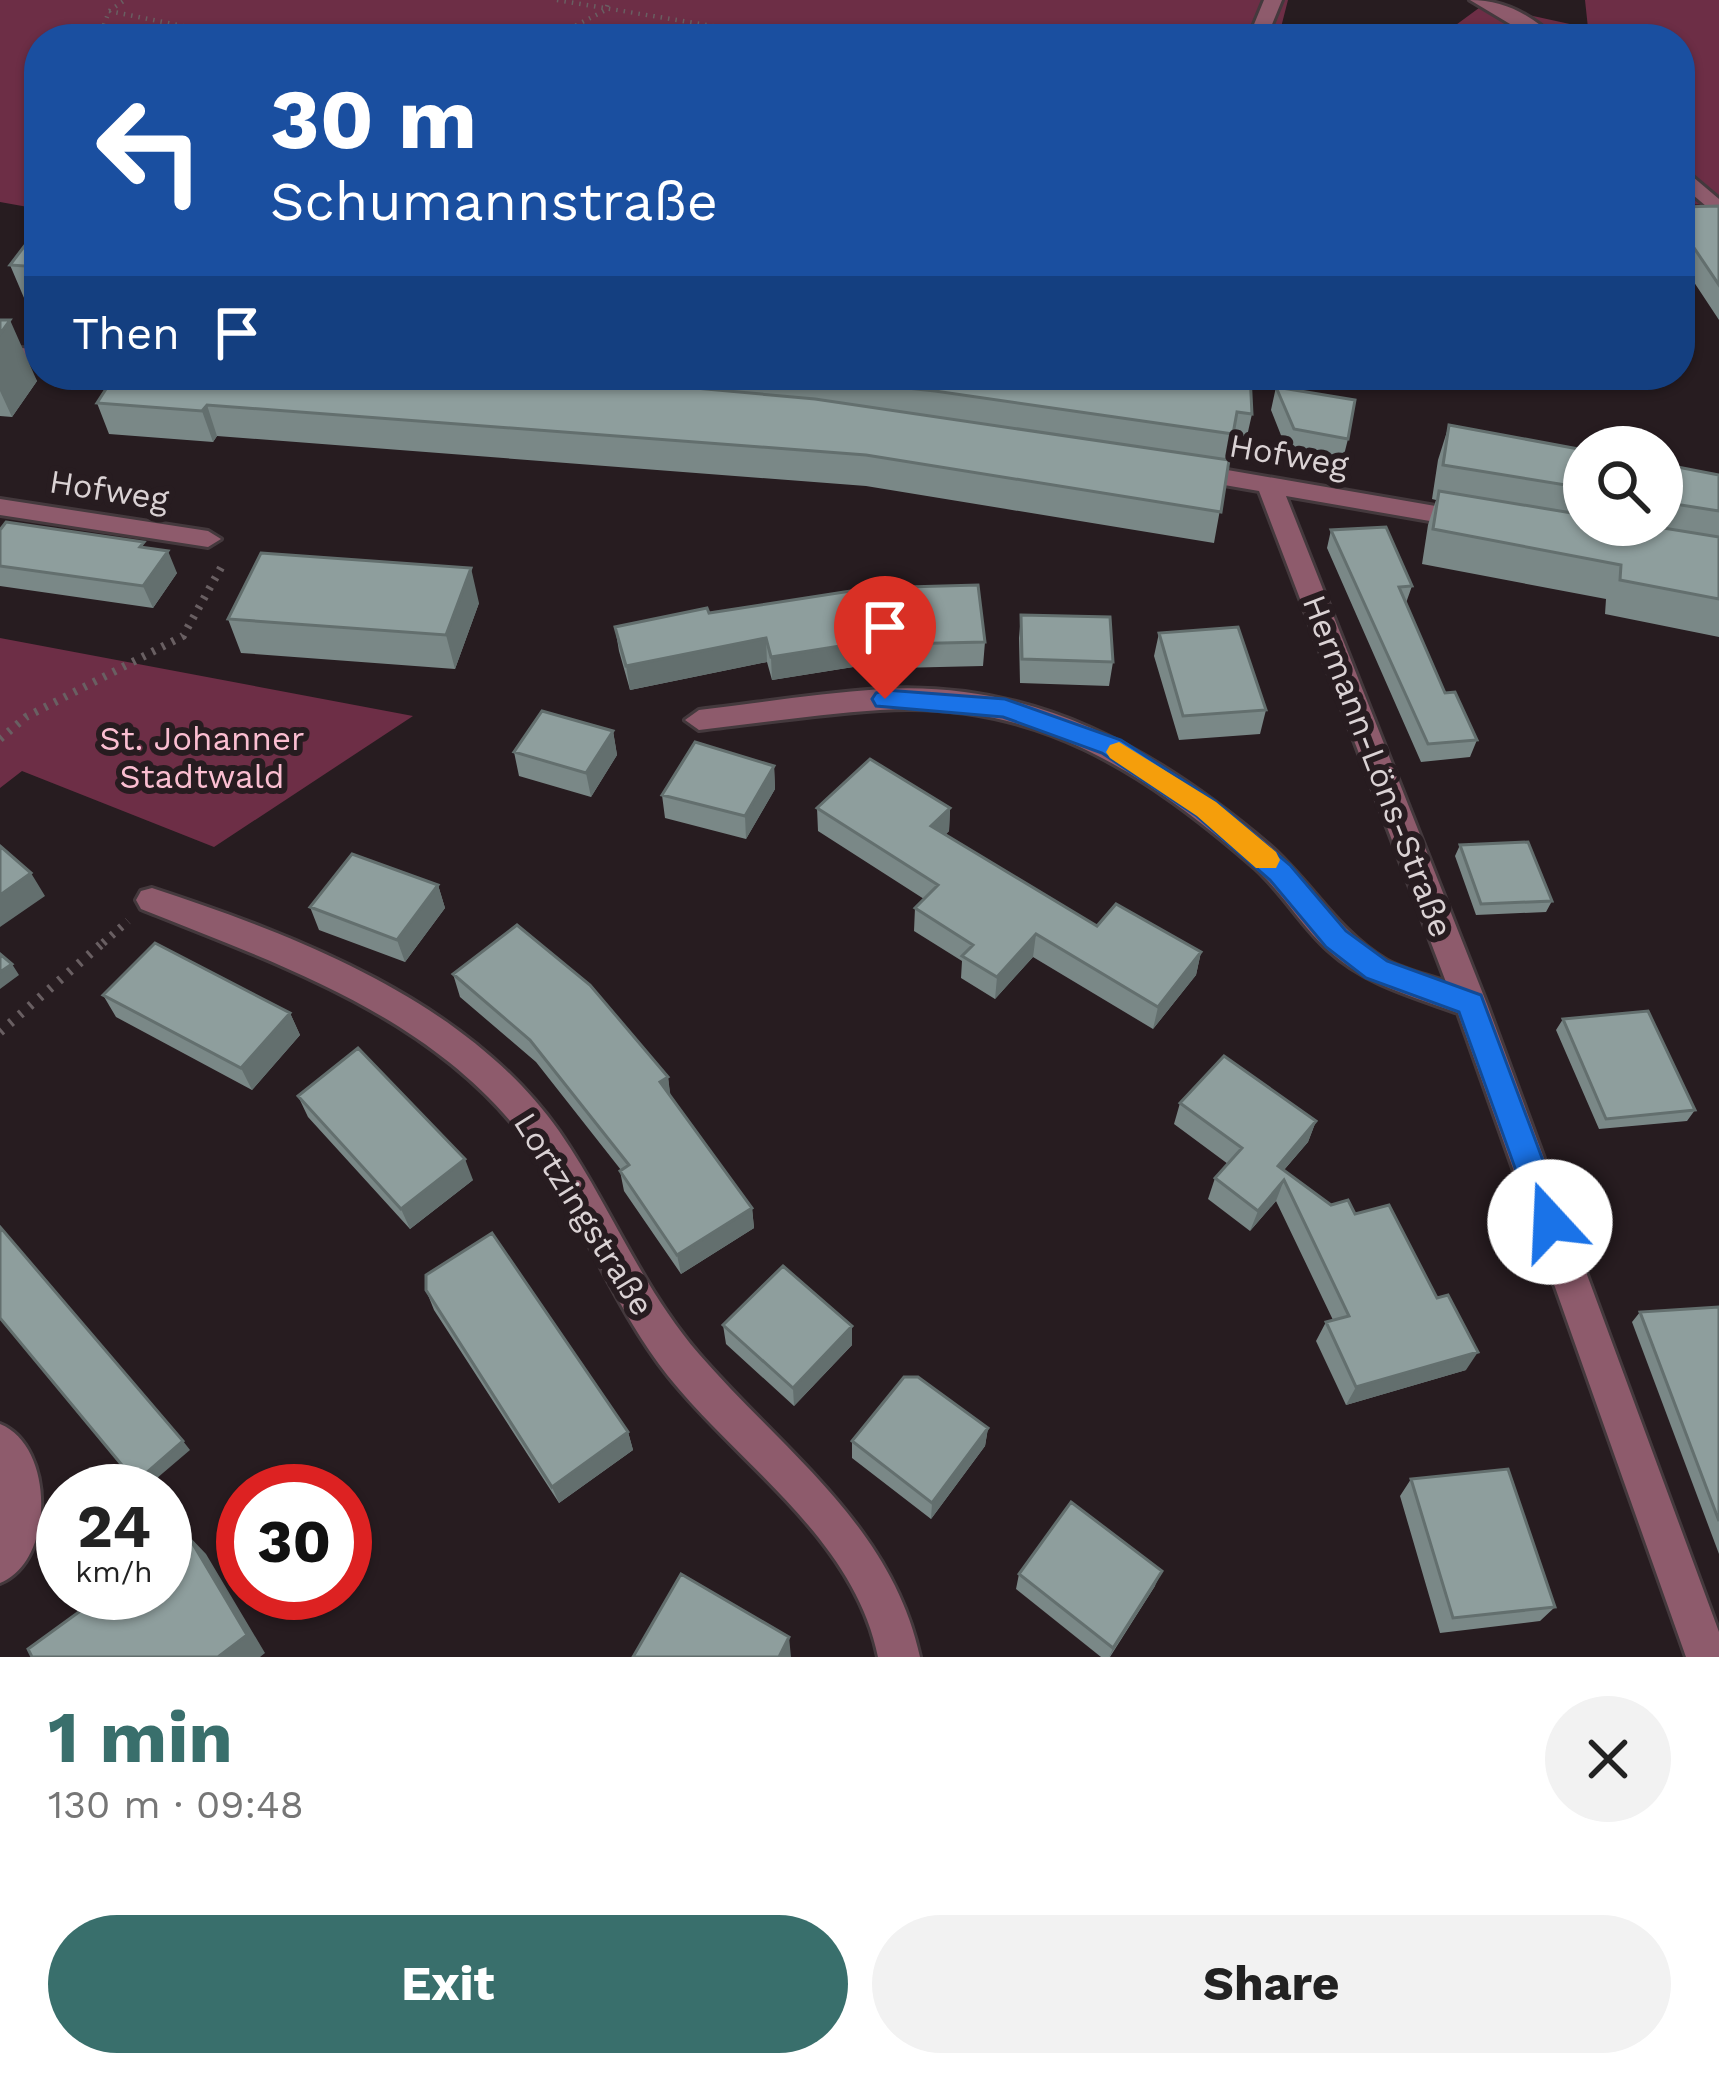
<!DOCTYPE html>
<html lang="en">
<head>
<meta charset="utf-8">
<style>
	body { margin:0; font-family:"Work Sans",sans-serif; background:#f2f2f2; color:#222; height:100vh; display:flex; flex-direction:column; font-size:45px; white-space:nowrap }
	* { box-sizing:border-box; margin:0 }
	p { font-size:39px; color:#767676 }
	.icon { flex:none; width:66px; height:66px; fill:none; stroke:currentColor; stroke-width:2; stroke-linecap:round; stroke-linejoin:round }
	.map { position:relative; height:1657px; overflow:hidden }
	.drawer { display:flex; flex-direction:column; background:#fff; flex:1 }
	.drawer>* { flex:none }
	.top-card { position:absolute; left:24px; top:24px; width:1671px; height:366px; border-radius:48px; box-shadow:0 3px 9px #0004; background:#1a4fa0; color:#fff; overflow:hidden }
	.buttons { position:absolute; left:1563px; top:426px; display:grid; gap:24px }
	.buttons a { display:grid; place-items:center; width:120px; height:120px; border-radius:50%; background:#fff; box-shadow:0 3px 9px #0004; font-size:60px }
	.speed { position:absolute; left:36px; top:1464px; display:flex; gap:24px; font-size:60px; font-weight:700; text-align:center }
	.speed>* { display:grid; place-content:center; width:156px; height:156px; border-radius:50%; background:#fff; box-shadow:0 3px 9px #0004; line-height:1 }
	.speed small { font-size:30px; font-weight:400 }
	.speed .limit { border:18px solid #d22; background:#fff; color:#111 }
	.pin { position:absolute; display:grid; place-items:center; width:102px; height:102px; color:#fff; margin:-123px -51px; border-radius:50% 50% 50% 0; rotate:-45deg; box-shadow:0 0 12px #0007 }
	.pin .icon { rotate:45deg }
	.me { position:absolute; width:132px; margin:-66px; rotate:340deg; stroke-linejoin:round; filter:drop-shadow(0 0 9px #0008) }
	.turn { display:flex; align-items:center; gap:42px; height:252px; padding:0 48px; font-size:54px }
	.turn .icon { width:156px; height:156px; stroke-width:2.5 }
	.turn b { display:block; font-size:84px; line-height:102px }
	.then { display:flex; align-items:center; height:114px; padding:0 48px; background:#0003; gap:24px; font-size:45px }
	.round { display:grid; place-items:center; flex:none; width:126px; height:126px; border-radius:63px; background:#f2f2f2 }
	.summary { display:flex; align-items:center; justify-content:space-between; height:204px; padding:0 48px }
	h1 { font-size:72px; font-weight:700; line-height:90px; color:#396f6c }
	.cta { display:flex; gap:24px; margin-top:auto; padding:24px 48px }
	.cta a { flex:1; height:138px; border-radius:72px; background:#396f6c; color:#fff; font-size:48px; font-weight:700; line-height:138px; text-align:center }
	.cta a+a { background:#f2f2f2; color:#222 }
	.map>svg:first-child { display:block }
	.forest { fill:#6d2e46 }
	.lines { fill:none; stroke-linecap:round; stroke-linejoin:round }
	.minor-casing { stroke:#44393d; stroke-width:6 }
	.path-far2 { stroke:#695f62; stroke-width:4.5; stroke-dasharray:1.5 6; stroke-linecap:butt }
	.path-far1 { stroke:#695f62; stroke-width:8; stroke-dasharray:3 8; stroke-linecap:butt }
	.path { stroke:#695f62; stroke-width:9; stroke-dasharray:3 10; stroke-linecap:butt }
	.minor { fill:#8e5b6c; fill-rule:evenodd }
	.wall { fill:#7a8887 }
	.shaded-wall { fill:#636f6e }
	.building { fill:#8e9e9d; stroke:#636f6e; stroke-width:3 }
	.route { fill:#1a73e8; stroke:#114b97; stroke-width:3 }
	.slow { fill:#f59e0b }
	.labels { text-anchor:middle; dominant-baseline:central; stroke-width:12; stroke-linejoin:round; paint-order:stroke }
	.street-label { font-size:33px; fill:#dad2d4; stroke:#271c20 }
	.park-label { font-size:33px; fill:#fbbed1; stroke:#271c20 }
</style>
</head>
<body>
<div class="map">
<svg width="1719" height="1657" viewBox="0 0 1719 1657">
	<rect width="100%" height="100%" fill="#271c20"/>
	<path class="forest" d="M0 0H1288L1278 39H39V209L0 202Z
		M1585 0H1719V205L1680 204V39H1449L1445 33 1483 5 1588 28Z
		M0 638 413 716 214 847 22 771 0 788Z"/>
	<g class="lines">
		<defs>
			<path id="minor" d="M1264 0H1282L1266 39H1248Z
				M1470 0C1504 0 1532 15 1556 39H1535Z
				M1680 166 1719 199V217L1680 184Z
				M0 347 39 349V363L0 361Z
				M1187 463 1470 512 1483 520 1470 528 1286 496 1487 1004 1719 1632V1657H1686L1458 1013C1411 996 1365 984 1328 950 1301 926 1283 893 1255 868 1145 772 1034 699 880 710 820 714 759 723 699 730L685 720 699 710C759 703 820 693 881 689 1034 680 1156 749 1269 845 1310 880 1338 932 1386 960 1404 970 1427 975 1446 982L1259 491 1178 477 1175 471Z
				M0 499 208 531 221 539 208 547 0 515Z
				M152 888C298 936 467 1001 559 1131 609 1203 641 1287 699 1354 782 1450 892 1526 920 1657H878C854 1538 740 1466 668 1376 613 1306 583 1221 532 1149 439 1018 283 966 141 909L136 900 141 891Z
				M0 1424C55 1446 55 1561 0 1583Z"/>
		</defs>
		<use href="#minor" class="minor-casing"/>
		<path class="path-far2" d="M557 0 790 39
			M109 11 246 39
			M99 39 109 11 125 0
			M549 39 606 10 609 0"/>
		<path class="path-far1" d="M0 739 26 717 183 636 223 564
			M103 943 128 921"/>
		<path class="path" d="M0 1032 106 940"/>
		<use href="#minor" class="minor"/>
	</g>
	<path class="wall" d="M1719 206V320L1680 261V207Z
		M39 227V326H36L10 265Z
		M0 320 37 381 12 417 0 416Z
		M115 375H1250L1252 414 1245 445 1232 443 1214 543 866 486 217 436 213 442 109 434 97 403Z
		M1276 387 1348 439 1342 463 1288 453 1271 410Z
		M1449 425 1584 450V525H1662V464L1719 475V637L1605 614 1606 599 1422 564 1428 525 1436 500 1432 499 1438 460Z
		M0 530 146 548 177 573 153 608 0 586Z
		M1331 530 1412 586 1406 603 1445 693 1477 740 1470 757 1421 762 1327 548Z
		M479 603 455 669 241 653 228 619Z
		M709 613 985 642 983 666 897 668V660L772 680 767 662 630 690 619 651 615 627Z
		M1021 615 1113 662 1109 686 1020 683 1019 638Z
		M1159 633 1266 710 1260 734 1179 740 1154 656Z
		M613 731 617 755 591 797 519 776 514 752Z
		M774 766 775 789 746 839 665 818 662 795Z
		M817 808H950L949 831 945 835 1097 926 1201 952 1196 975 1153 1029 1033 957 995 999 961 978 962 961 914 931 915 908 924 899 818 831Z
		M1460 845 1552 901 1546 912 1476 915 1455 856Z
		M438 885 445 908 405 962 319 930 310 907Z
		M453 974 668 1077 670 1096 752 1208 754 1228 681 1274 624 1191 620 1171 621 1170 536 1062 460 997Z
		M103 995 290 1013 300 1035 252 1090 116 1017Z
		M1563 1019 1695 1110 1687 1121 1599 1129 1556 1030Z
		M298 1096 473 1180 410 1229 308 1117Z
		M1180 1103 1316 1121 1308 1142 1284 1170 1331 1205 1355 1214 1466 1370 1346 1405 1316 1341 1326 1322 1333 1320 1276 1201 1250 1231 1208 1199 1215 1178 1228 1164 1174 1124Z
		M426 1290 628 1432 633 1450 559 1503 434 1310Z
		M1719 1307V1554L1632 1322 1640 1312Z
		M723 1325 852 1345 794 1406 726 1344Z
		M988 1428 985 1446 931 1519 852 1458V1441Z
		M1411 1479 1555 1607 1540 1621 1440 1633 1400 1496Z
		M1019 1574 1155 1586 1110 1657H1101L1016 1589Z"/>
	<path class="shaded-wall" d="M10 320 37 381 12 417 0 391V334Z
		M207 405 217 436 213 442 202 411Z
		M168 551 177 573 153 608 143 586Z
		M471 568 479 603 455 669 446 635Z
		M897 637V660L772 680 771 657Z
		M766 638 767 662 630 690 626 666Z
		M613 731 617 755 591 797 586 773Z
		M774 766 775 789 746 839 745 816Z
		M950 808 949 831 930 850 931 826Z
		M31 873 45 896 0 927V895Z
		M438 885 445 908 405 962 397 940Z
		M1036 934 1033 957 995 999 997 977Z
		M1201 952 1196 975 1153 1029 1158 1007Z
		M12 964 19 975 0 989V972Z
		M290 1013 300 1035 252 1090 241 1068Z
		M668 1077 671 1099 660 1082Z
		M1316 1121 1308 1142 1270 1186 1278 1166Z
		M465 1159 473 1180 410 1229 401 1209Z
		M1284 1180 1276 1201 1250 1231 1258 1211Z
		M752 1208 754 1228 681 1274 677 1255Z
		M852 1326V1345L794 1406 793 1388Z
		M1478 1352 1466 1370 1346 1405 1356 1387Z
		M988 1428 985 1446 931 1519 932 1503Z
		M628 1432 633 1450 559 1503 552 1487Z
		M183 1441 190 1450 143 1490 136 1482Z
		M187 1534 206 1554 265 1653 260 1657H218Z
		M1162 1571 1155 1586 1109 1657 1113 1648Z
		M789 1637 791 1657H779Z"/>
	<path class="building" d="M1719 206V285L1680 227V207Z
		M39 227V267L10 265Z
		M0 320H10L0 334Z
		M115 375H552L815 399 1229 460 1221 512 866 455 207 405 202 411 97 403Z
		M787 375H1250L1252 414 1237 412 1233 434 935 391Z
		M1276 387 1355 400 1348 439 1294 429Z
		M1449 425 1584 450V488L1443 465Z
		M1662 464 1719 475V511L1662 502Z
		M1439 491 1584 515V525H1645L1719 537V599L1620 580 1621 565 1433 529Z
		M6 522 144 542 140 547 168 551 143 586 0 566V530Z
		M1386 527 1412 586 1399 587 1445 693 1455 692 1477 740 1428 744 1331 530Z
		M261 553 471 568 446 635 228 619Z
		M978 585 985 642 898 644 897 637 771 657 766 638 626 666 615 627 707 608 709 613 870 588Z
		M1021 615 1110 617 1113 662 1022 659Z
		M1238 627 1266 710 1183 716 1159 633Z
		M542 711 613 731 586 773 514 752Z
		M695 742 774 766 745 816 662 795Z
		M870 759 950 808 931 826 1097 926 1116 904 1201 952 1158 1007 1036 934 997 977 962 956 973 945 915 908 938 885 817 808Z
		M1528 842 1552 901 1481 904 1460 845Z
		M0 846 31 873 0 895Z
		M352 854 438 885 397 940 310 907Z
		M517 925 590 985 668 1077 660 1082 752 1208 677 1255 620 1171 629 1165 530 1040 453 974Z
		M155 943 290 1013 241 1068 103 995Z
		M0 954 12 964 0 972Z
		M1648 1011 1695 1110 1606 1119 1563 1019Z
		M358 1048 465 1159 401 1209 298 1096Z
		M1224 1056 1316 1121 1278 1166 1331 1205 1348 1200 1355 1214 1389 1205 1437 1298 1448 1295 1478 1352 1356 1387 1326 1322 1349 1316 1284 1180 1258 1211 1215 1178 1242 1148 1180 1103Z
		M0 1227 183 1441 136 1482 0 1318Z
		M492 1233 628 1432 552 1487 426 1290V1275Z
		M783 1266 852 1326 793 1388 723 1325Z
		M1719 1307V1521L1640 1312Z
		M904 1377H918L988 1428 932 1503 852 1441Z
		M1508 1469 1555 1607 1453 1618 1411 1479Z
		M1071 1502 1162 1571 1113 1648 1019 1574Z
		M187 1534 247 1635 218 1657H32L28 1649 105 1593H165V1550Z
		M681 1574 789 1637 779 1657H633Z"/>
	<path class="route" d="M885 690 1005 699 1121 740 1216 802 1290 865 1346 931 1387 961 1481 995 1566 1222 1561 1232 1550 1236 1538 1232 1459 1012 1366 978 1326 947 1270 880 1197 816 1102 753 1003 717 876 706 872 699 876 693Z"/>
	<path class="slow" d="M1119 742 1216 802 1276 852 1280 860 1276 868H1256L1197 816 1110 758 1106 752 1110 745Z"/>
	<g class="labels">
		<g class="street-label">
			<text transform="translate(1289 455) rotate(10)">Hofweg</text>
			<text transform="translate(109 490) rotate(9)">Hofweg</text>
			<text transform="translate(1378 766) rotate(69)">Hermann-Löns-Straße</text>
			<text transform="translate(584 1214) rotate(58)">Lortzingstraße</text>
		</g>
		<g class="park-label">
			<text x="202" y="738">St. Johanner<tspan x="202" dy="38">Stadtwald</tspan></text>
		</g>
	</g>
</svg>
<div class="buttons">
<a><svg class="icon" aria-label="search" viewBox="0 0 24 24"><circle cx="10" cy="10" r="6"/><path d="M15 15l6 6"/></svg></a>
</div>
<div class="speed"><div>24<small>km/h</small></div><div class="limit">30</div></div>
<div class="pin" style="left:885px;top:699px;background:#d93025"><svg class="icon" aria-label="arrive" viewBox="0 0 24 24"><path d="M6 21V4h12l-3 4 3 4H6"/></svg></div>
<svg class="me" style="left:1550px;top:1222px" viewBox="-20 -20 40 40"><circle r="19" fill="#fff"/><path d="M0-13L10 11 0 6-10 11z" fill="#1a73e8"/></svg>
<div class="top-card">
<div class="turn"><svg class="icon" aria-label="left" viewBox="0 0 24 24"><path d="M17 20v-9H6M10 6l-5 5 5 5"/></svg><div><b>30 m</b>Schumannstraße</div></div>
<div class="then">Then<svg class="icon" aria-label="arrive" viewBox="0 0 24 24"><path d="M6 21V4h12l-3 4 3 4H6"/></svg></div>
</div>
</div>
<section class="drawer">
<div class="summary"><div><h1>1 min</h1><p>130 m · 09:48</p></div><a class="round"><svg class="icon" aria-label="close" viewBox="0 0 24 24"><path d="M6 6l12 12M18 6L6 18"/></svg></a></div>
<div class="cta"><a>Exit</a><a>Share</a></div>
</section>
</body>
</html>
